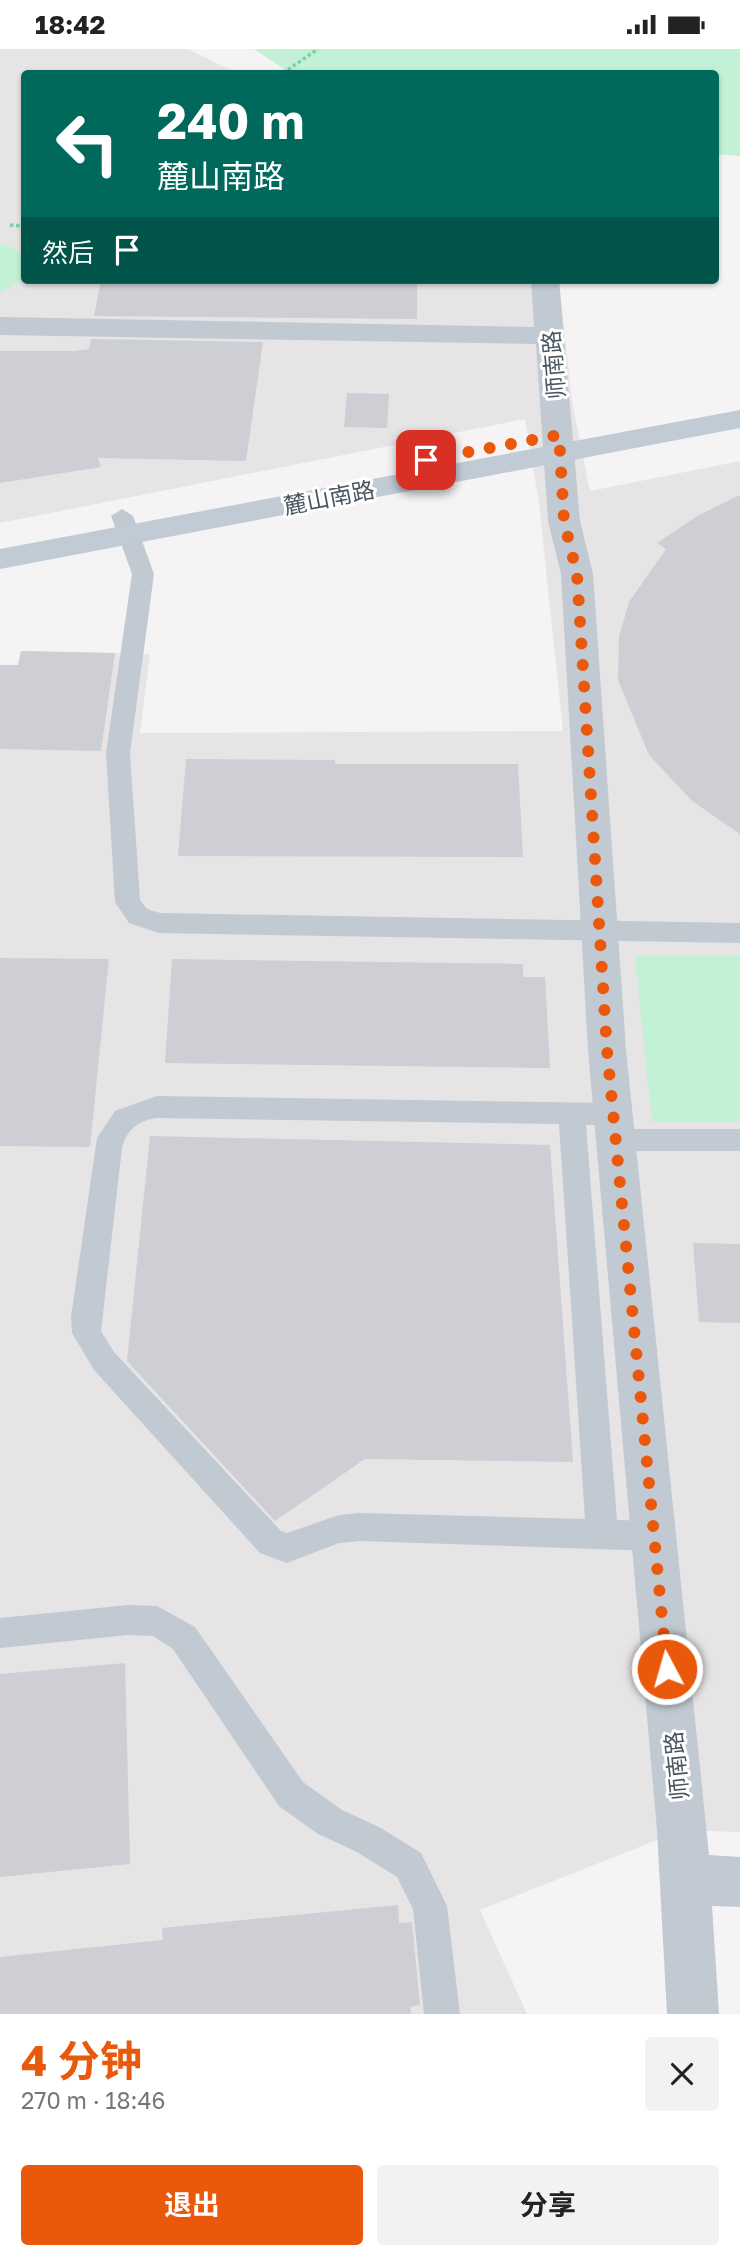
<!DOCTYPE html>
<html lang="zh">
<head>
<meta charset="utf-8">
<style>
	body { margin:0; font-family:"Golos Text","Noto Sans SC",sans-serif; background:#f2f2f2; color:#222; height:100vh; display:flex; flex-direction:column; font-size:26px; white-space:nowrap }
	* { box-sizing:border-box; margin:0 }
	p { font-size:23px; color:#767676 }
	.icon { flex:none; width:38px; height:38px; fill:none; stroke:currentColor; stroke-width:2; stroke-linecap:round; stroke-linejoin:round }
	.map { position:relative; height:1965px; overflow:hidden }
	.sheet { display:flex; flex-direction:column; background:#fff; flex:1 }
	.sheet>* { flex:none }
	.guide { position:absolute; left:21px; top:21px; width:698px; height:214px; border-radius:7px; box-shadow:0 2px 5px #0004; background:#00695c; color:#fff; overflow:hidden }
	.pin { position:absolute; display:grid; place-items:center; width:60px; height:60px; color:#fff; margin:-30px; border-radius:14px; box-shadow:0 4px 10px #0006 }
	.me { position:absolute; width:77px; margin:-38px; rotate:354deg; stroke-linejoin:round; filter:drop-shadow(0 0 5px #0008) }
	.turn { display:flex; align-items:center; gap:24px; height:147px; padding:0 21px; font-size:32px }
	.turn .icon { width:91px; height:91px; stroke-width:2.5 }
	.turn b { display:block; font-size:49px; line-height:60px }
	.then { display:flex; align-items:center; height:66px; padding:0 21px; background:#0003; gap:14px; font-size:26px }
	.round { display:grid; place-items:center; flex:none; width:74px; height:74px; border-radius:7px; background:#f2f2f2 }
	.overview { display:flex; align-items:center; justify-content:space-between; height:119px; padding:0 21px }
	h1 { font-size:42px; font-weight:700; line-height:52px; color:#ea580c }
	.primary-button { display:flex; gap:14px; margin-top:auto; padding:14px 21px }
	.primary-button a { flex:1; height:80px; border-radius:7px; background:#ea580c; color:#fff; font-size:28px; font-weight:700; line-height:80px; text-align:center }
	.primary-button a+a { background:#f2f2f2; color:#222 }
	.status { display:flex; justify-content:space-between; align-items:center; height:49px; padding:0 35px; background:#fff; direction:ltr }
	.status svg { height:19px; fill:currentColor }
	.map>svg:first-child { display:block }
	.education { fill:#e6e4e5 }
	.green { fill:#c3f1d5 }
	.building { fill:#cdcfd5 }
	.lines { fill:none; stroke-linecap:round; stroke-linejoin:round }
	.path { stroke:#7ad0a6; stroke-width:3.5; stroke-dasharray:3.5 2.5; stroke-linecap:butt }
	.lane { fill:#c1cad2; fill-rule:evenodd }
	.street { fill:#c1cad2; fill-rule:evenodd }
	.secondary { fill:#c1cbd6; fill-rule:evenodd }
	.route { stroke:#ea580c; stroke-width:12; stroke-dasharray:0 21.6 }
	.labels { text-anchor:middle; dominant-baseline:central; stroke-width:6; stroke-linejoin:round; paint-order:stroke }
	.street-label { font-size:23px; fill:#4a5661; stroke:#fff }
</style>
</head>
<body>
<div class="status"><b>18:42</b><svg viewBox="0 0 49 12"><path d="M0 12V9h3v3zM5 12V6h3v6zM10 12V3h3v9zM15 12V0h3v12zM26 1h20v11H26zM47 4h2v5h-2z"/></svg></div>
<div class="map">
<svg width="740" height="1965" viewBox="0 0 740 1965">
	<rect width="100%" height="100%" fill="#f5f3f3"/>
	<path class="education" d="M0 0H188L237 24H24V231H559L572 352 590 442 740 412V1783L682 1781 480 1861 527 1965H0V616H18L21 602 150 605 140 684 563 682 539 454 525 370 0 474Z"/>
	<path class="green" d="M254 0H740V107L716 105V24H290Z
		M0 195 14 199 24 208V230L0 244Z
		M635 907H740V1073H652Z"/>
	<path class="building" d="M101 231H417V270L94 267Z
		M91 290 263 293 246 412 98 409 101 418 0 434V302H73L89 300Z
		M347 344 389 345 387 379 344 378Z
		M740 446V785L692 752 649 706 618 631 619 588 629 553 666 500 657 494 699 466Z
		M21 602 115 604 101 702 0 700V616H18Z
		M186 710 335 711V715H518L523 808 178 807Z
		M0 909 109 910 90 1098 0 1097Z
		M172 910 523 915V928H545L550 1019 165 1014Z
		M150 1087 550 1096 573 1413 365 1410 275 1472 127 1312Z
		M693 1194 740 1195V1274L699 1273Z
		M125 1614 130 1815 0 1828V1625Z
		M398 1856 399 1874 412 1873 420 1956 410 1958 411 1965H0V1908L163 1891 162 1879Z"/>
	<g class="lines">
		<path class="path" d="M283 24 318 0
			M10 176 24 177"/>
		<path class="lane" d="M122 460 133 467 154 525 130 704 140 851 147 860 160 864 740 874V894L159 884 129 874 115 853 106 704 132 525 111 467Z
			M157 1047 613 1054 623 1057 627 1065 623 1073 613 1076H586L617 1471 654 1472 665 1477 670 1487 665 1497 654 1502 360 1492 339 1494 287 1514 260 1504 94 1321 72 1284 71 1268 97 1089 115 1062ZM157 1069 559 1075 585 1470 360 1464 339 1466 287 1484 281 1482 114 1303 101 1282 122 1099C127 1080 138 1072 157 1069Z
			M615 1080H740V1102H615L605 1099 601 1091 605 1083Z
			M128 1556 157 1557 195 1578 303 1733 342 1761 381 1779 421 1804 447 1857 460 1965H424L413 1860 397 1828 357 1803 318 1785 279 1757 173 1600 153 1587 128 1586 0 1599V1569Z"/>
		<path class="street" d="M531 231H559L580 472 593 525 626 1001 709 1806 740 1808V1858L712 1857 719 1965H667L657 1781 588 1001 561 525 548 472 536 295 0 286V268L534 278Z"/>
		<path class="secondary" d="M740 361V379L0 520V500Z"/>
	</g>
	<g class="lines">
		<path class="route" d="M426 411 559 386 564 472 577 525 607 1001 667 1620"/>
	</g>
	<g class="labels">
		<g class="street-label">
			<text transform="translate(553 316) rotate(-95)">师南路</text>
			<text transform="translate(329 448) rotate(-11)">麓山南路</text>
			<text transform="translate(676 1717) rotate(-96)">师南路</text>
		</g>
	</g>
</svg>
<div class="pin" style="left:426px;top:411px;background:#d93025"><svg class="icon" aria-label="arrive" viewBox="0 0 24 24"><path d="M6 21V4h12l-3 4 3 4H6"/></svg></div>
<svg class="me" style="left:667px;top:1620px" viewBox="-20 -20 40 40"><circle r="17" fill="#ea580c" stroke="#fff" stroke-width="3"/><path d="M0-11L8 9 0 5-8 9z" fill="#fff"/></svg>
<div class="guide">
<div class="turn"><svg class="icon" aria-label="left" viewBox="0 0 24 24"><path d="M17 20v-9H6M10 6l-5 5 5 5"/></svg><div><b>240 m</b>麓山南路</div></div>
<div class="then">然后<svg class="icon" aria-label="arrive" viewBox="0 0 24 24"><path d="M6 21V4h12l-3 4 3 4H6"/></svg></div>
</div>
</div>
<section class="sheet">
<div class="overview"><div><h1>4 分钟</h1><p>270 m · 18:46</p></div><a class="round"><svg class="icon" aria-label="close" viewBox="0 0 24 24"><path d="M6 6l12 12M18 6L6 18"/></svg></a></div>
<div class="primary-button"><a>退出</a><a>分享</a></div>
</section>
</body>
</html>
